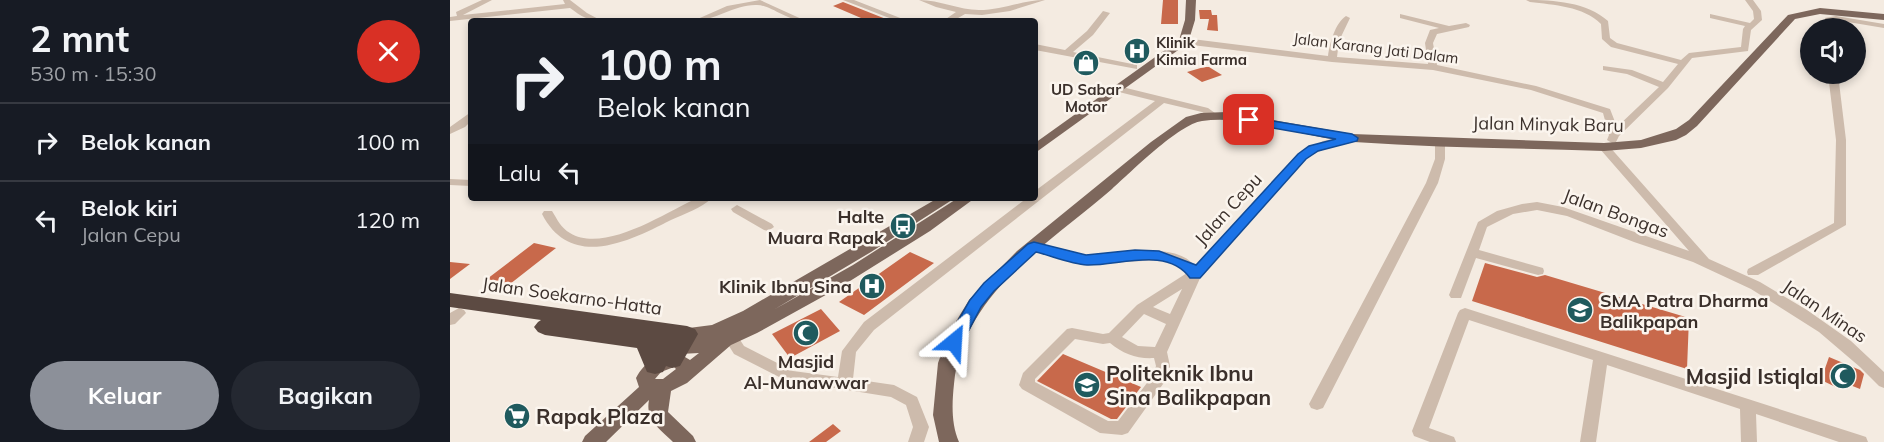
<!DOCTYPE html>
<html lang="id">
<head>
<meta charset="utf-8">
<style>
	body { margin:0; font-family:Mulish,sans-serif; background:#242831; color:#f1f3f6; height:100vh; display:flex; flex-direction:column; font-size:22px; white-space:nowrap }
	* { box-sizing:border-box; margin:0 }
	p { font-size:20px; color:#9ea1a6 }
	.icon { flex:none; width:33px; height:33px; fill:none; stroke:currentColor; stroke-width:2; stroke-linecap:round; stroke-linejoin:round }
	.map { position:relative; flex:1; overflow:hidden }
	.drawer { display:flex; flex-direction:column; background:#171b24; width:450px }
	.drawer>* { flex:none }
	.hud { position:absolute; left:18px; top:18px; width:570px; height:183px; border-radius:6px; box-shadow:0 3px 9px #0003; background:#171b24; color:#f1f3f6; overflow:hidden }
	.controls { position:absolute; left:1350px; top:18px; display:grid; gap:12px }
	.controls a { display:grid; place-items:center; width:66px; height:66px; border-radius:50%; background:#171b24; box-shadow:0 3px 9px #0003; font-size:30px }
	.pin { position:absolute; display:grid; place-items:center; width:51px; height:51px; color:#fff; margin:-26px; border-radius:12px; box-shadow:0 3px 9px #0006 }
	.me { position:absolute; width:66px; margin:-33px; rotate:27deg; stroke-linejoin:round; filter:drop-shadow(0 0 4px #0008) }
	.turn { display:flex; align-items:center; gap:21px; height:126px; padding:0 30px; font-size:27px }
	.turn .icon { width:78px; height:78px; stroke-width:2.5 }
	.turn b { display:block; font-size:42px; line-height:51px }
	.then { display:flex; align-items:center; height:57px; padding:0 30px; background:#0003; gap:12px; font-size:22px }
	.round { display:grid; place-items:center; flex:none; width:63px; height:63px; border-radius:32px; background:#242831 }
	.summary { display:flex; align-items:center; justify-content:space-between; height:102px; padding:0 30px }
	h1 { font-size:36px; font-weight:700; line-height:45px }
	.button { display:flex; gap:12px; margin-top:auto; padding:12px 30px }
	.button a { flex:1; height:69px; border-radius:36px; background:#8c9099; color:#fff; font-size:24px; font-weight:700; line-height:69px; text-align:center }
	.button a+a { background:#242831; color:#f1f3f6 }
	ul { padding:0; list-style:none }
	li { display:flex; align-items:center; gap:18px; height:78px; padding:0 30px; border-top:2px solid #363941 }
	li div { flex:1 }
	li b { display:block; font-size:22px }
	li em { font-style:normal }
	main { display:flex; flex:1; min-height:0 }
	.map>svg:first-child { display:block }
	.building { fill:#c8694b }
	.lines { fill:none; stroke-linecap:round; stroke-linejoin:round }
	.minor { fill:#cdbbac; fill-rule:evenodd }
	.major { fill:#7d675c; fill-rule:evenodd }
	.highway { fill:#5c4a42; fill-rule:evenodd }
	.route { fill:#1a73e8; stroke:#114b97; stroke-width:1.5 }
	.labels { text-anchor:middle; dominant-baseline:central; stroke-width:5; stroke-linejoin:round; paint-order:stroke }
	.far-poi-label { font-size:15px; font-weight:bold; fill:#3b302b; stroke:#fbf5ee; text-anchor:start }
	.far-street-label { font-size:15px; fill:#3b302b; stroke:#fbf5ee }
	.street-label { font-size:18px; fill:#3b302b; stroke:#fbf5ee }
	.poi-label { font-size:18px; font-weight:bold; fill:#3b302b; stroke:#fbf5ee; text-anchor:end }
	.near-poi-label { font-size:21px; font-weight:bold; fill:#3b302b; stroke:#fbf5ee; text-anchor:start }
</style>
</head>
<body>
<main>
<section class="drawer">
<div class="summary"><div><h1>2 mnt</h1><p>530 m · 15:30</p></div><a class="round" style="background:#d93025;color:#fff"><svg class="icon" aria-label="close" viewBox="0 0 24 24"><path d="M6 6l12 12M18 6L6 18"/></svg></a></div>
<ul>
<li><svg class="icon" aria-label="right" viewBox="0 0 24 24"><path d="M7 20v-9h11M14 6l5 5-5 5"/></svg><div><b>Belok kanan</b></div><em>100 m</em></li>
<li><svg class="icon" aria-label="left" viewBox="0 0 24 24"><path d="M17 20v-9H6M10 6l-5 5 5 5"/></svg><div><b>Belok kiri</b><p>Jalan Cepu</p></div><em>120 m</em></li>
</ul>
<div class="button"><a>Keluar</a><a>Bagikan</a></div>
</section>
<div class="map">
<svg width="1434" height="442" viewBox="0 0 1434 442">
	<rect width="100%" height="100%" fill="#f4ebe1"/>
	<path class="building" d="M713 0H728V24H711Z
		M393 2 441 21H418L383 6Z
		M749 10H761L762 15H767L768 31 757 30 759 19H750Z
		M754 67H759L772 75 752 82 737 72Z
		M84 243 106 248 60 284 37 279Z
		M460 252 484 263 414 315 389 302Z
		M0 262 20 264 0 279Z
		M1035 263 1087 277 1095 275 1239 318 1237 369 1022 301Z
		M371 309 390 331 340 358 322 334Z
		M613 354 691 387 667 419H661L587 381Z
		M1379 357 1410 370 1414 374 1410 389 1390 381 1388 388 1371 380Z
		M383 424 391 431 376 442H359Z"/>
	<g class="lines">
		<path class="minor" d="M32 0H42L13 15 115 4 113 0H120L137 13 152 21C138 21 131 16 120 8L0 21V17L7 16 6 12Z
			M310 0 356 21C336 21 321 5 307 5 285 4 265 21 243 21L277 6Z
			M393 0H404L458 21H447Z
			M469 0C490 0 509 10 529 10 552 10 573 0 595 0L560 11 532 15 515 14 503 21H493L506 12 486 7Z
			M1076 0C1104 0 1137 2 1158 21L1160 38 1167 43 1231 60 1239 53 1291 47 1293 29 1295 26 1260 18V14L1300 23 1304 19 1303 11 1295 0H1303L1311 11 1312 20 1301 30 1298 51 1242 58 1218 88 1169 136 1166 142 1162 143 1157 140 1159 135 1153 113 1081 90 983 70 882 62 734 44 730 41 734 38 878 56C880 43 885 23 896 16L900 18 889 41 887 57 978 64 975 43 980 30 989 28 950 18V14L999 26 1016 23 1020 25 1019 27 987 34 983 43 987 65 1086 86 1160 109 1167 127 1209 87 1177 74 1153 70V66L1182 70 1213 82 1228 64 1161 47 1152 39 1151 24C1133 6 1104 5 1080 2Z
			M653 11 660 13 643 35 623 52 687 65V69L585 50V44L615 50 637 31Z
			M1386 16 1434 24V28L1386 20 1382 21 1383 28H1375V18Z
			M1378 74H1388L1396 140V225L1308 275H1298L1297 272 1298 269 1384 223 1386 140Z
			M668 86 758 108 769 116 764 119 752 112 714 103 424 330 406 352 403 379 444 385 467 397 479 427 474 442H458L463 427 456 405 441 397 335 380 284 354 269 330 271 326 276 325 281 326 294 346 343 371 388 377 392 351 414 322 577 198H585V191L705 101 665 91V87Z
			M21 112V121L15 127 0 134V127Z
			M902 135 907 138 906 140 880 146 856 158 751 276 717 352 720 366 718 377 678 433 672 435 650 433 572 389 569 385 573 373 617 329 622 328 653 334 659 333 687 305 737 273C730 264 722 262 711 260L638 264 617 261 579 250 577 247 579 244 583 243C601 248 618 255 637 256 667 257 723 239 745 266L848 154 873 141ZM732 289 720 314 703 307ZM694 314 716 324 705 347 688 346 672 337ZM625 339 653 344 660 343C673 354 687 359 704 358L706 366 703 375 668 421H658L585 382V379Z
			M990 139 995 142V159L988 183 873 408 867 410 861 408 859 404 976 183 985 159V142Z
			M1154 144 1158 145 1259 259 1310 282 1357 310 1401 341 1434 372V388L1429 386 1410 367 1369 332 1301 289 1243 262 1184 242 1117 216 1087 210 1063 214 1037 227 1029 250 1093 268 1094 271 1093 274 1088 275 1026 258 1011 298H1001L999 295 1028 222 1047 211 1072 204 1087 202 1113 207 1239 251 1150 149 1149 147 1150 145Z
			M0 179 21 180V186L0 185Z
			M247 198H262C252 208 234 214 221 220 178 242 121 270 92 214L94 211H102C107 219 111 228 120 233 154 254 215 213 247 198Z
			M287 205 322 224 324 227 318 231 314 230 283 212 281 209Z
			M9 308 14 310 16 313 5 324 0 325V313Z
			M1015 308 1410 435 1416 437 1418 442H1389L1306 414 1307 442H1291L1290 409 1157 365 1146 442H1130L1143 360 1019 320 979 428 1004 437 1006 442H980L964 436 962 431 1008 313 1010 310Z"/>
		<path class="major" d="M736 0H746L745 20 738 43 585 153V143L729 40 735 20Z
			M1370 8 1434 14V20L1370 14 1345 19 1247 126 1236 135 1226 140 1191 148 1154 151C1071 148 987 148 904 142 857 139 799 114 752 121 729 124 681 172 662 189 599 244 513 293 504 384 502 403 501 424 509 442H489L483 415 488 363 499 333 519 300 567 251 701 142 736 117 751 113 777 112 902 134 1154 143 1191 140 1226 129 1239 120 1338 15Z
			M488 198H505L421 252 325 309 403 265 508 198H525L480 231 392 286 307 333 281 345 237 383 221 391 218 412 243 436 246 442H223C210 429 195 420 199 400L156 442H132L135 436 189 387 186 378C195 361 209 354 228 353L224 352 221 347 224 342 236 340 231 339 228 334 231 329 262 325 293 311ZM249 353 240 360 230 354ZM224 367 226 369 213 379H205L211 372Z"/>
		<path class="highway" d="M0 293 237 326 245 329 248 334 230 366 222 368 216 366 213 372 205 374 197 372 187 348 95 335 88 332 84 327 88 322 91 320 0 307Z"/>
	</g>
	<path class="route" d="M799 117 902 134 908 138 907 141 868 151 856 159 750 278H740C717 246 669 266 637 265 621 264 602 256 586 252L544 291 531 307 510 347H498L496 342 520 300 534 283 578 244 584 242 636 255 685 250 709 251 746 265 848 154 859 146 886 139 795 123 793 120Z"/>
	<defs>
		<symbol id="hospital-disc" viewBox="-11 -11 22 22"><circle r="9.5" fill="#1f5a5e" stroke="#fbf5ee"/><path d="M-5-5h3v3.5h4V-5h3V5h-3V1.5h-4V5h-3Z" fill="#fff"/></symbol>
		<symbol id="shop-disc" viewBox="-11 -11 22 22"><circle r="9.5" fill="#1f5a5e" stroke="#fbf5ee"/><path d="M-5-2.5h2.3a2.7 3.5 0 0 1 5.4 0H5L5.5 6h-11ZM-1.5-2.5h3a1.5 2.3 0 0 0-3 0Z" fill="#fff"/></symbol>
		<symbol id="bus-disc" viewBox="-11 -11 22 22"><circle r="9.5" fill="#1f5a5e" stroke="#fbf5ee"/><path d="M-5-6H5V4H4V6H2V4H-2V6H-4V4H-5ZM-3.5-4V0h7V-4ZM-3.5 1.2v1.5H-2V1.2ZM2 1.2v1.5H3.5V1.2Z" fill="#fff"/></symbol>
		<symbol id="school-disc" viewBox="-11 -11 22 22"><circle r="9.5" fill="#1f5a5e" stroke="#fbf5ee"/><path d="M0-5L7-2L0 1L-7-2ZM-4 1L0 2.5L4 1V4Q0 6-4 4Z" fill="#fff"/></symbol>
		<symbol id="mosque-disc" viewBox="-11 -11 22 22"><circle r="9.5" fill="#1f5a5e" stroke="#fbf5ee"/><path d="M3.5-4.9A6 6 0 1 0 3.5 4.9A5 5 0 1 1 3.5-4.9Z" fill="#fff"/></symbol>
		<symbol id="university-disc" viewBox="-11 -11 22 22"><circle r="9.5" fill="#1f5a5e" stroke="#fbf5ee"/><path d="M0-5L7-2L0 1L-7-2ZM-4 1L0 2.5L4 1V4Q0 6-4 4Z" fill="#fff"/></symbol>
		<symbol id="supermarket-disc" viewBox="-11 -11 22 22"><circle r="9.5" fill="#1f5a5e" stroke="#fbf5ee"/><path d="M-6-5.5h2.5l.6 2H6L4.5 2H-2.5L-4.4-4H-6ZM-1.5 3.2a1.3 1.3 0 1 0 .1 0ZM3 3.2a1.3 1.3 0 1 0 .1 0Z" fill="#fff"/></symbol>
	</defs>
	<g fill-rule="evenodd">
		<use href="#hospital-disc" x="672" y="36" width="30" height="30"/>
		<use href="#shop-disc" x="621" y="48" width="30" height="30"/>
		<use href="#bus-disc" x="438" y="211" width="30" height="30"/>
		<use href="#hospital-disc" x="407" y="271" width="30" height="30"/>
		<use href="#school-disc" x="1115" y="295" width="30" height="30"/>
		<use href="#mosque-disc" x="341" y="318" width="30" height="30"/>
		<use href="#mosque-disc" x="1378" y="361" width="30" height="30"/>
		<use href="#university-disc" x="622" y="370" width="30" height="30"/>
		<use href="#supermarket-disc" x="52" y="401" width="30" height="30"/>
	</g>
	<g class="labels">
		<g class="far-poi-label">
			<text x="706" y="42">Klinik<tspan x="706" dy="17">Kimia Farma</tspan></text>
			<text x="636" y="89" text-anchor="middle">UD Sabar<tspan x="636" dy="17">Motor</tspan></text>
		</g>
		<g class="far-street-label">
			<text transform="translate(926 48) rotate(7)">Jalan Karang Jati Dalam</text>
		</g>
		<g class="street-label">
			<text transform="translate(1098 124) rotate(1)">Jalan Minyak Baru</text>
			<text transform="translate(778 209) rotate(-48)">Jalan Cepu</text>
			<text transform="translate(1166 213) rotate(20)">Jalan Bongas</text>
			<text transform="translate(122 296) rotate(8)">Jalan Soekarno-Hatta</text>
			<text transform="translate(1375 311) rotate(34)">Jalan Minas</text>
		</g>
		<g class="poi-label">
			<text x="434" y="216">Halte<tspan x="434" dy="21">Muara Rapak</tspan></text>
			<text x="402" y="286">Klinik Ibnu Sina</text>
			<text x="1150" y="300" text-anchor="start">SMA Patra Dharma<tspan x="1150" dy="21">Balikpapan</tspan></text>
			<text x="356" y="361" text-anchor="middle">Masjid<tspan x="356" dy="21">Al-Munawwar</tspan></text>
		</g>
		<g class="near-poi-label">
			<text x="656" y="373">Politeknik Ibnu<tspan x="656" dy="24">Sina Balikpapan</tspan></text>
			<text x="1374" y="376" text-anchor="end">Masjid Istiqlal</text>
			<text x="86" y="416">Rapak Plaza</text>
		</g>
	</g>
</svg>
<div class="controls">
<a><svg class="icon" aria-label="sound" viewBox="0 0 24 24"><path d="M4 9h4l5-4v14l-5-4H4zM17 9q2 3 0 6"/></svg></a>
</div>
<div class="pin" style="left:799px;top:120px;background:#d93025"><svg class="icon" aria-label="arrive" viewBox="0 0 24 24"><path d="M6 21V4h12l-3 4 3 4H6"/></svg></div>
<svg class="me" style="left:504px;top:342px" viewBox="-20 -20 40 40"><path d="M0-17L14 15 0 8-14 15z" fill="#1a73e8" stroke="#fff" stroke-width="4"/></svg>
<div class="hud">
<div class="turn"><svg class="icon" aria-label="right" viewBox="0 0 24 24"><path d="M7 20v-9h11M14 6l5 5-5 5"/></svg><div><b>100 m</b>Belok kanan</div></div>
<div class="then">Lalu<svg class="icon" aria-label="left" viewBox="0 0 24 24"><path d="M17 20v-9H6M10 6l-5 5 5 5"/></svg></div>
</div>
</div>
</main>
</body>
</html>
